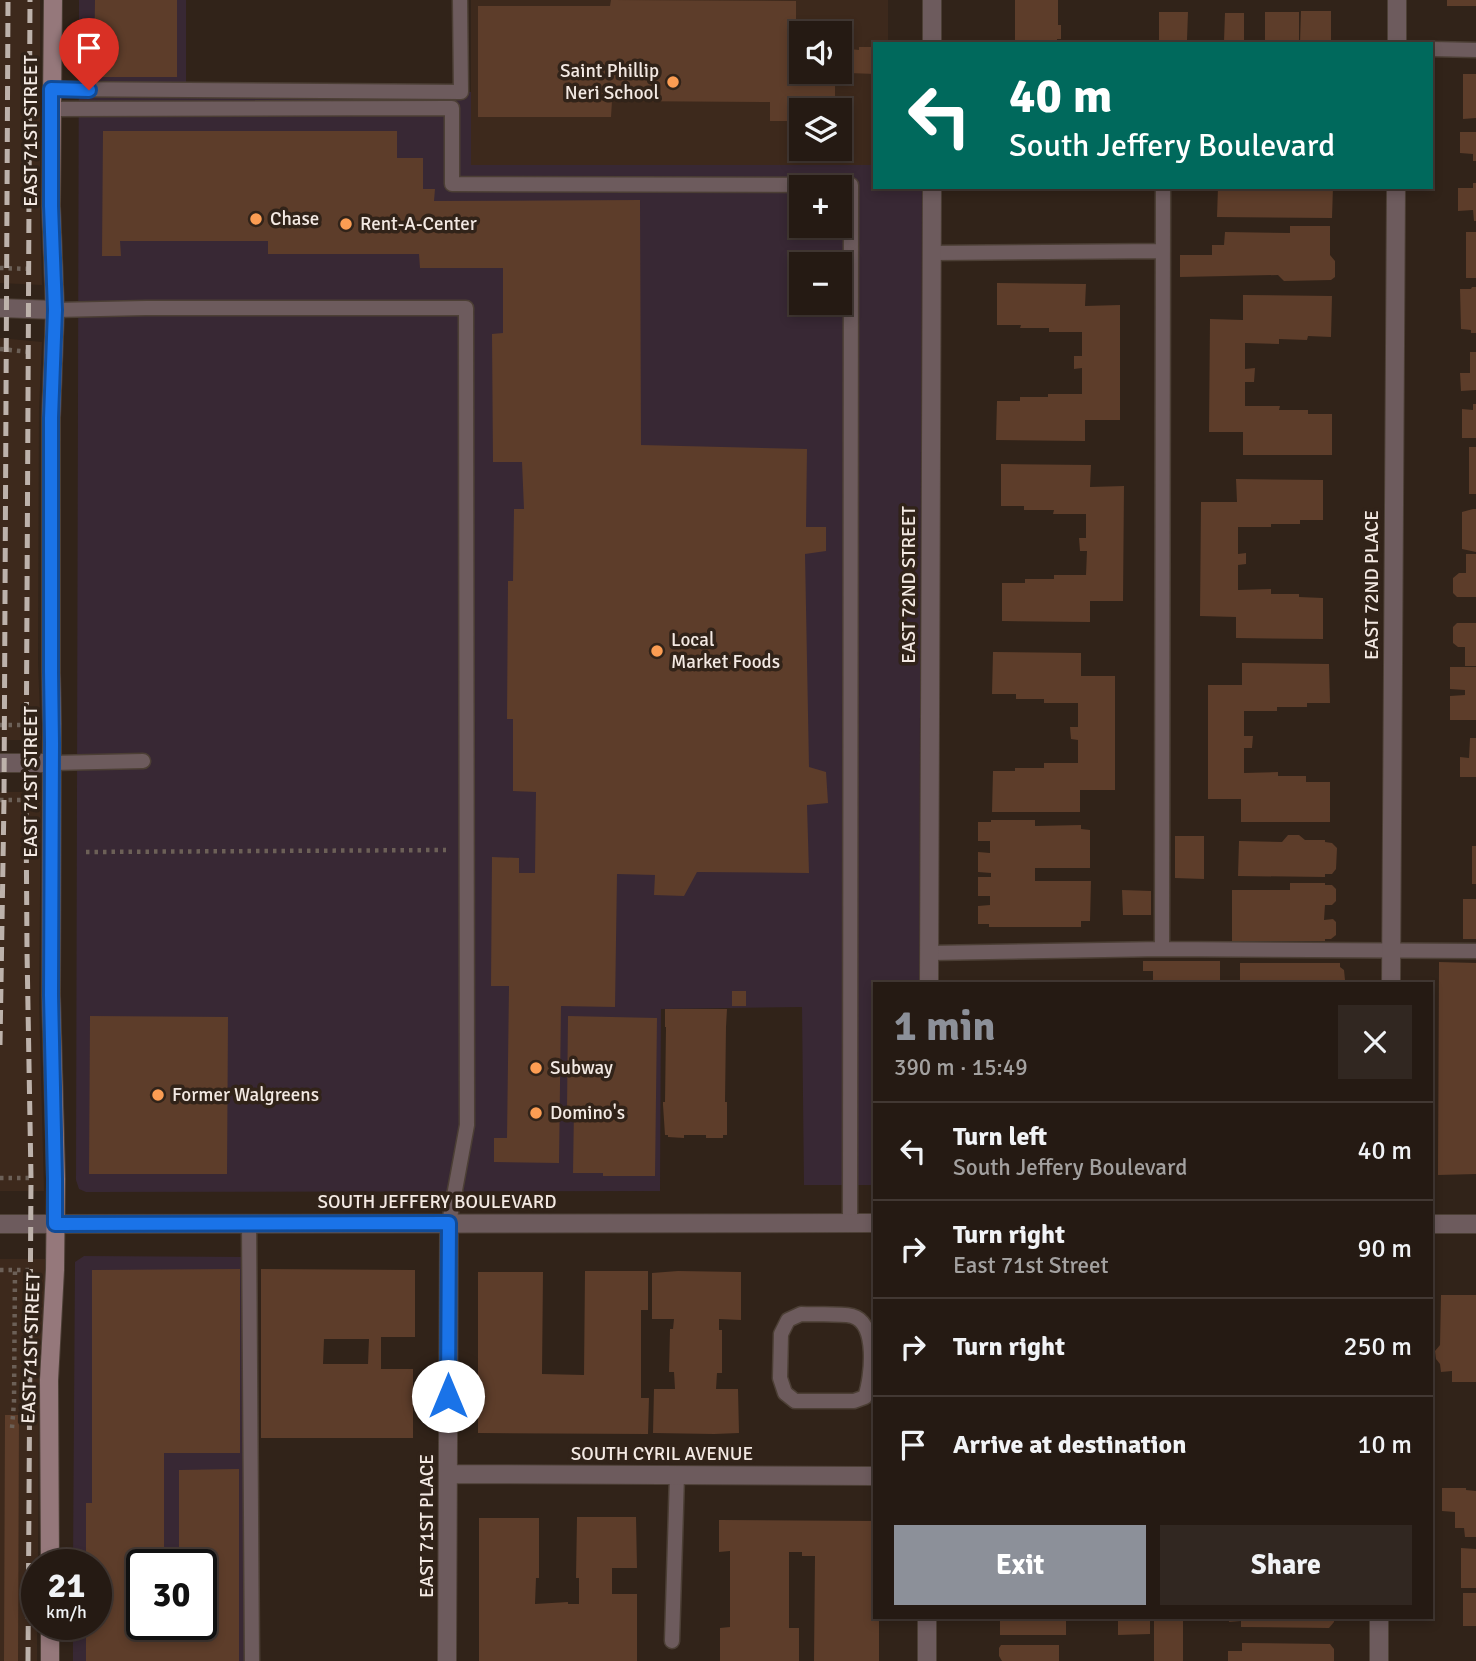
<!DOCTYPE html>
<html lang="en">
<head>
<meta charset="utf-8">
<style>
	body { margin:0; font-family:Signika,sans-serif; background:#312721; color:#f1f3f6; height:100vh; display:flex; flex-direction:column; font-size:26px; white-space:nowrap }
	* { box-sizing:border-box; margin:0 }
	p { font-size:23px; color:#a3a1a0 }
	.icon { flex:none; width:38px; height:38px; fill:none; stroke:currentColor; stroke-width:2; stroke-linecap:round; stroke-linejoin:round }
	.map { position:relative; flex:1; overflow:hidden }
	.sheet { position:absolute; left:873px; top:982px; width:560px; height:637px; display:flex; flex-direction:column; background:#251a13; border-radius:0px; box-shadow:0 4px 10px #0003,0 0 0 2px #423833 }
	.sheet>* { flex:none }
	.top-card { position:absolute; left:873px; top:42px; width:560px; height:147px; border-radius:0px; box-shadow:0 4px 10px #0003,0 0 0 2px #423833; background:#00695c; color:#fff; overflow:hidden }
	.tools { position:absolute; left:789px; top:21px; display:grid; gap:14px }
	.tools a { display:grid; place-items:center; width:63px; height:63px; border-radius:0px; background:#251a13; box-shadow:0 4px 10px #0003,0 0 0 2px #423833; font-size:35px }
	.speed { position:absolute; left:21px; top:1549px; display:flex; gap:14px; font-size:35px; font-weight:700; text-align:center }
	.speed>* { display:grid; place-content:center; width:91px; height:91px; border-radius:50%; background:#251a13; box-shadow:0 4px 10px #0003,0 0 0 2px #423833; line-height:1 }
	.speed small { font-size:18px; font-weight:400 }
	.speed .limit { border:4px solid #111; border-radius:10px; background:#fff; color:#111 }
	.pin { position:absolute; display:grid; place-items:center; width:60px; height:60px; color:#fff; margin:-72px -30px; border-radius:50% 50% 50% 0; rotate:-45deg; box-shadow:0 0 7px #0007 }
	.pin .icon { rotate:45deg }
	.me { position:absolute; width:77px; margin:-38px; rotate:0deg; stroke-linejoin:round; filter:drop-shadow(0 0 5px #0008) }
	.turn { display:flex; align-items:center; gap:24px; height:147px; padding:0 21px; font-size:32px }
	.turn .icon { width:91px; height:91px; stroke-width:2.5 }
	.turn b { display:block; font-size:49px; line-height:60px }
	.round { display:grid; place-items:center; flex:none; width:74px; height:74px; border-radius:0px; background:#312721 }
	.summary { display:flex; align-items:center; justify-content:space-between; height:119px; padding:0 21px }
	h1 { font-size:42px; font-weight:800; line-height:52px; color:#8c9099 }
	.action { display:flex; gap:14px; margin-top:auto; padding:14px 21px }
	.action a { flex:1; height:80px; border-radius:0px; background:#8c9099; color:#fff; font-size:28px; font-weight:800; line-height:80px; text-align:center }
	.action a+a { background:#312721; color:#f1f3f6 }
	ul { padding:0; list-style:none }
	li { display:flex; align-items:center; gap:21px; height:98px; padding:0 21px; border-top:2px solid #423833 }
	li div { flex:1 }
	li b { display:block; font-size:26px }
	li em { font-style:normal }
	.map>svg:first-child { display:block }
	.commercial { fill:#382834; fill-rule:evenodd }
	.built { fill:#3d291c; fill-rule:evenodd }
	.building { fill:#5d3d2a; fill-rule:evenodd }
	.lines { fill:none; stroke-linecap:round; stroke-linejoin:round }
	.service-casing { stroke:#4c3f35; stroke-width:17 }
	.minor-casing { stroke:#4c3f35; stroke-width:20 }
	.tertiary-casing { stroke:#4c3f35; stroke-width:20 }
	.secondary-casing { stroke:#4c3f35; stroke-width:20 }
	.path { stroke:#6c6057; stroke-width:4.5; stroke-dasharray:3.5 5; stroke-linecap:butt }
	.service { stroke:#6d5b5d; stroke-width:14 }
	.minor { stroke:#6d5b5d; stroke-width:18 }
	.tertiary { stroke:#6d5b5d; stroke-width:18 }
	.secondary { stroke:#95787b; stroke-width:18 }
	.rail { stroke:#bdb2ab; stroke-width:5; stroke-dasharray:14 7; stroke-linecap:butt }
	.route-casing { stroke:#114b97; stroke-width:18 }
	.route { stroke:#1a73e8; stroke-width:12 }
	.poi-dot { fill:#fc9d53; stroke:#312319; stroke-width:2.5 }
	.labels { text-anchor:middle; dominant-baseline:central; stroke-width:7; stroke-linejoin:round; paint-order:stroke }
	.poi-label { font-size:19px; fill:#f3e9e3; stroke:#312319; text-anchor:start }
	.street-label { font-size:19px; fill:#f3e9e3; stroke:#312319 }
</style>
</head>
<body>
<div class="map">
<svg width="1476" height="1661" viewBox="0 0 1476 1661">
	<rect width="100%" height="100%" fill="#312319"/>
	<path class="commercial" d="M79 0H186V90L471 92V165H875V187H922L919 983 875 984V1185H804L802 1007 661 1009 660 1191 86 1192 79 1189 76 1180ZM802 187H840V226H802ZM802 264H840V303H802Z
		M84 1256 250 1257 244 1661H73V1624H96V1564H73L75 1262ZM142 1564H201V1624H142Z"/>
	<path class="built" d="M0 0H40V214L42 285 0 283Z
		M471 0H888V44H875V165H471ZM802 33H840V72H802ZM802 110H840V149H802Z
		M0 338 42 342 39 409 38 662 41 740H0Z
		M0 792H41L39 1001 44 1191H0Z
		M0 1259H45L46 1280 39 1399 38 1564H37V1661H0Z"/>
	<path class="building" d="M95 0H177V77H94Z
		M611 0 796 1V19H836L835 33H802V72H840V36H850V49L859 50V47H875V74L849 73 848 85H835V102H796V121H770V102L612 101 611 117H478V6H610Z
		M1015 0H1058V25H1061V39H1057V44H1015Z
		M1447 0H1476V6H1447Z
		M1301 11H1331V43H1300Z
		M1159 12H1188L1187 40H1159Z
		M1265 12H1299V43L1265 42Z
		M1225 13H1244V41H1224Z
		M1463 74H1476V118L1463 119Z
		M103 131H397V158H423V189H435L434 201 640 200 641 445 807 449 806 527H826V551L805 554 809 767 826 772 828 803 807 805 809 873 697 872 684 896 654 895 655 875 617 874 615 1007 561 1006 559 1163 494 1162V1138H507L509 986H491L492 857 519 858V873H535L536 792 513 791V719H507L508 581H513L514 509H524L522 462H493L492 334 503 333V268H420L419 254H268V241H120L121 256H102Z
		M1460 132H1476V161H1473V154L1460 153Z
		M1473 183H1476V221H1474L1473 210 1458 211V188H1473Z
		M1218 187H1333L1332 218 1217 217Z
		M1290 226H1330V255L1335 261V277L1331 280 1284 281 1278 275 1180 277V255H1212V245H1224L1225 232 1290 233Z
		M1466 232H1476V278H1466Z
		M997 283 1086 284 1085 306 1120 305V420H1085V441L996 440 997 401H1020V397H1048V394H1082V368L1074 369V356H1082V332H1049V328H1020L1021 325H997Z
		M1472 287H1476V333H1471V330L1461 329 1460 289H1471Z
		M1243 295 1332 296 1331 337 1308 336 1307 340 1279 339V344L1245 343V369L1255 368 1254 382H1245V406H1280L1279 410H1308V414H1332V455H1243V432H1209L1210 319 1243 320Z
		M1470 352H1476V390L1461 391 1460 373H1470Z
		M1473 404H1476V438H1462V409L1473 410Z
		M1469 447H1476V494H1469Z
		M1001 464 1091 465 1090 487 1124 486 1123 601H1090V622L1002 621V583H1025V579H1054V575H1086L1087 551H1080L1079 538H1086V514H1053L1054 510H1024V506H1001Z
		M1236 479 1323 480V520H1300V524H1271V527H1238V554L1246 553V564L1238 565V590L1271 589V594H1299V597L1323 598V639L1236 638V617L1200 616 1201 502H1237Z
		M1473 509H1476V552L1462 549V512Z
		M1466 554H1476V597H1457L1453 593V578L1459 573H1466Z
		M1457 623H1476V666H1465V647H1458L1453 643V627Z
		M993 652 1081 653V676H1115V790H1080V812H992L993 771H1015V768H1044V763H1078V740L1071 739 1070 727H1078V703H1044V699H1016V694H992Z
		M1242 663 1329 664 1330 703H1307V707H1277V711H1244V736H1253L1252 748H1244V773L1278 772V776H1306V782H1330V822H1241V799H1208V685H1242Z
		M1450 667H1476V720H1450V696L1465 695V690L1450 689Z
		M1470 738H1476V777H1460V757L1469 758Z
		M991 820H1035V826L1081 825V829L1090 830V868H1035V881H1091L1090 921H1081V927H989V924H978V906L990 905V896H978V877H991V873L978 872V852L990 853V841H978V822H991Z
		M1288 835H1299L1305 840H1325V842L1332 843 1337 848 1336 869 1332 874H1325V877L1238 876 1239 841 1282 842Z
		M1175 836H1204V879L1175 878Z
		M1472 846H1476V884H1472Z
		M1290 883H1325V885H1332L1336 889V901L1332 905H1325L1324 920 1333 919 1336 922V935L1331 939H1325V941H1232V890H1290Z
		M1122 890 1151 891V915H1123Z
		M1463 899H1476V939H1463Z
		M1143 961H1220V984H1153V971H1143Z
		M1439 962 1476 963V1174L1438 1175Z
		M1240 963H1340V967L1344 970 1345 980 1342 984H1240Z
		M732 991H746V1006H732Z
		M665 1009H727L726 1027 725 1102H727V1135H723V1138H706V1135H684V1138L668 1137V1135H665L663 1105V1102H665L666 1027H665Z
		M90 1016 228 1017 227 1174H89Z
		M568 1016 657 1018 655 1176H603V1173H573L574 1109H567Z
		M240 1269V1453H164V1564H142V1624H201V1564H179V1470L239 1469V1661H86V1624H96V1564H86V1503H92V1270Z
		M261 1269 415 1270V1337H381V1369H413V1438H261ZM324 1339H369L368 1364H323Z
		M585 1271H648V1310H641V1398H649L648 1434 478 1433V1272H543L542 1374 584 1375Z
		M678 1271 741 1272V1320L719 1319V1330H722V1373H717L716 1389H738L739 1433 714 1434 653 1433 654 1389H675L674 1372H669L670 1329H673L674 1319H652V1273Z
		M1441 1295H1476V1382H1452V1371L1441 1372 1440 1364 1436 1359 1435 1351 1440 1345Z
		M5 1415H19L18 1661H4Z
		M1442 1488H1466V1490L1476 1491V1537H1465L1464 1528H1455V1512L1442 1511Z
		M577 1517H636L637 1568H612V1594H637V1661H479V1518H539V1578H536L535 1604 568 1602V1604H579V1578H576Z
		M719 1520 875 1521V1617H879V1661H814L815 1556H802V1552H789V1628H799V1661H720V1628L730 1627V1551L719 1552Z
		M1461 1548 1476 1549V1588H1461Z
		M1463 1593H1476V1626H1463Z
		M1000 1617H1053V1620L1066 1621V1635H1000Z
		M1118 1617H1150V1634L1118 1635Z
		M1154 1617H1183V1661H1154Z
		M1229 1617H1334V1622L1329 1628 1241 1627V1621L1229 1622Z
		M1242 1643 1330 1644 1334 1649V1661H1228V1651H1242Z
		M1001 1645H1059V1661H1002L999 1656V1648Z"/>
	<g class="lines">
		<defs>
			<path id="service" d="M1432 49 1476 50
				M51 89 461 92 460 0
				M52 109 452 108V184L851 185 850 1223
				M932 253 1163 251
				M55 310 146 308H466L467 1125 449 1223
				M52 763 143 761
				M1162 949 1163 187
				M929 953 1162 949 1476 951
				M249 1223 252 1661
				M801 1314C815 1315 839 1313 852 1316 878 1323 872 1377 865 1397L854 1401H795L785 1393 780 1378 781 1334 788 1320Z
				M672 1641 677 1475"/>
			<path id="minor" d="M932 44V0
				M1397 44V0
				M0 308 55 310
				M0 763H52
				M929 984 932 187
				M1391 984 1396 187
				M448 1474 875 1476
				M1379 1617V1661
				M447 1661 449 1223
				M927 1661V1617"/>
			<path id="tertiary" d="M0 1224 875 1223
				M1432 1224H1476"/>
			<path id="secondary" d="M50 1564 49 1380 55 1270 56 1179 51 995 52 724 51 672V418L55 310 51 206 53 0
				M50 1661V1624"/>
		</defs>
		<use href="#service" class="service-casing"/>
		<use href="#minor" class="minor-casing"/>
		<use href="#tertiary" class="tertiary-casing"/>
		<use href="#secondary" class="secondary-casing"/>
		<path class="path" d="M0 268 31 269
			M0 349 30 352
			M0 725H31
			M0 800H31
			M86 852 446 850
			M0 1178H34
			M0 1270H34
			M12 1428 14 1402 15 1270"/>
		<use href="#service" class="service"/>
		<use href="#minor" class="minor"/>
		<use href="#tertiary" class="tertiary"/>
		<use href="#secondary" class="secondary"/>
		<path class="rail" d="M0 1045 4 800 8 0
			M28 1661 31 1178 27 951 26 800 30 0"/>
	</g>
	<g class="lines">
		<defs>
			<path id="route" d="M89 90 51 89V206L55 310 51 418V672L52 743 51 995 55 1179V1224L449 1223 448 1396"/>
		</defs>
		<use href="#route" class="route-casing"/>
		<use href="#route" class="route"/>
	</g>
	<g class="poi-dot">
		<circle cx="673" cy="82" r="7"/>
		<circle cx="256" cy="219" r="7"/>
		<circle cx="346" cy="224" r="7"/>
		<circle cx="657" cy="651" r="7"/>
		<circle cx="536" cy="1068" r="7"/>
		<circle cx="158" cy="1095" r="7"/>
		<circle cx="536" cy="1113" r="7"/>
	</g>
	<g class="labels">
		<g class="poi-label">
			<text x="659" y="71" text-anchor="end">Saint Phillip<tspan x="659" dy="22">Neri School</tspan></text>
			<text x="270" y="219">Chase</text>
			<text x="360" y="224">Rent-A-Center</text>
			<text x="671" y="640">Local<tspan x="671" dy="22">Market Foods</tspan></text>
			<text x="550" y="1068">Subway</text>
			<text x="172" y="1095">Former Walgreens</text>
			<text x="550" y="1113">Domino's</text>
		</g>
		<g class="street-label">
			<text transform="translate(31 131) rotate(-90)">EAST 71ST STREET</text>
			<text transform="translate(909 585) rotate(-90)">EAST 72ND STREET</text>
			<text transform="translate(1372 585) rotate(-90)">EAST 72ND PLACE</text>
			<text transform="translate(31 782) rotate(-90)">EAST 71ST STREET</text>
			<text x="437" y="1202">SOUTH JEFFERY BOULEVARD</text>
			<text transform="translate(31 1348) rotate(-88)">EAST 71ST STREET</text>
			<text x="662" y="1454">SOUTH CYRIL AVENUE</text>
			<text transform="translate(427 1526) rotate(-90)">EAST 71ST PLACE</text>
		</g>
	</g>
</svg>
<div class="tools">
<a><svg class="icon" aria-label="sound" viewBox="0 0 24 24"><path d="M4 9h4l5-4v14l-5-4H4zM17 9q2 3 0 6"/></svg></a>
<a><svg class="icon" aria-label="layers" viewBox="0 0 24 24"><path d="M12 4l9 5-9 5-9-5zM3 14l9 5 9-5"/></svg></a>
<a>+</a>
<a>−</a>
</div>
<div class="speed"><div>21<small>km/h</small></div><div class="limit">30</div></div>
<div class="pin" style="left:89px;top:90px;background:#d93025"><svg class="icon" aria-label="arrive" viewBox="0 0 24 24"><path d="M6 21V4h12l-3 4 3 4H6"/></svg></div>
<svg class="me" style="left:448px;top:1396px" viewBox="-20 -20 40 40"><circle r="19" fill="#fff"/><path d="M0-13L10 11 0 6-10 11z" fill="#1a73e8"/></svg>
<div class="top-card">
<div class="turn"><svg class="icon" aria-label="left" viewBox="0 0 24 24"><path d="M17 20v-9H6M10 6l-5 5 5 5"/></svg><div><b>40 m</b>South Jeffery Boulevard</div></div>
</div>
<section class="sheet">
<div class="summary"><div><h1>1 min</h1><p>390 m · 15:49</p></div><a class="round"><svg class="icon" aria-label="close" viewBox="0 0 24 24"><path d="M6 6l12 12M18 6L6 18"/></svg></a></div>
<ul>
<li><svg class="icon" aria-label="left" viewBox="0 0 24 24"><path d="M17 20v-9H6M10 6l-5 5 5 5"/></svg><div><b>Turn left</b><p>South Jeffery Boulevard</p></div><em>40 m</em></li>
<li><svg class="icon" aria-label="right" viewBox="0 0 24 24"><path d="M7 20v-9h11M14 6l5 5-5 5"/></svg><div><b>Turn right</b><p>East 71st Street</p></div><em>90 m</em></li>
<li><svg class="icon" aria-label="right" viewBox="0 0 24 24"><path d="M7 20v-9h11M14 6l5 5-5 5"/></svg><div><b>Turn right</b></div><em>250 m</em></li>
<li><svg class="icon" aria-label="arrive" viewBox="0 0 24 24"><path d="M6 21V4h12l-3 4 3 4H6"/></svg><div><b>Arrive at destination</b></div><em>10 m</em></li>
</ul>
<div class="action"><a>Exit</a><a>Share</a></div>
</section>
</div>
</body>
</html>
